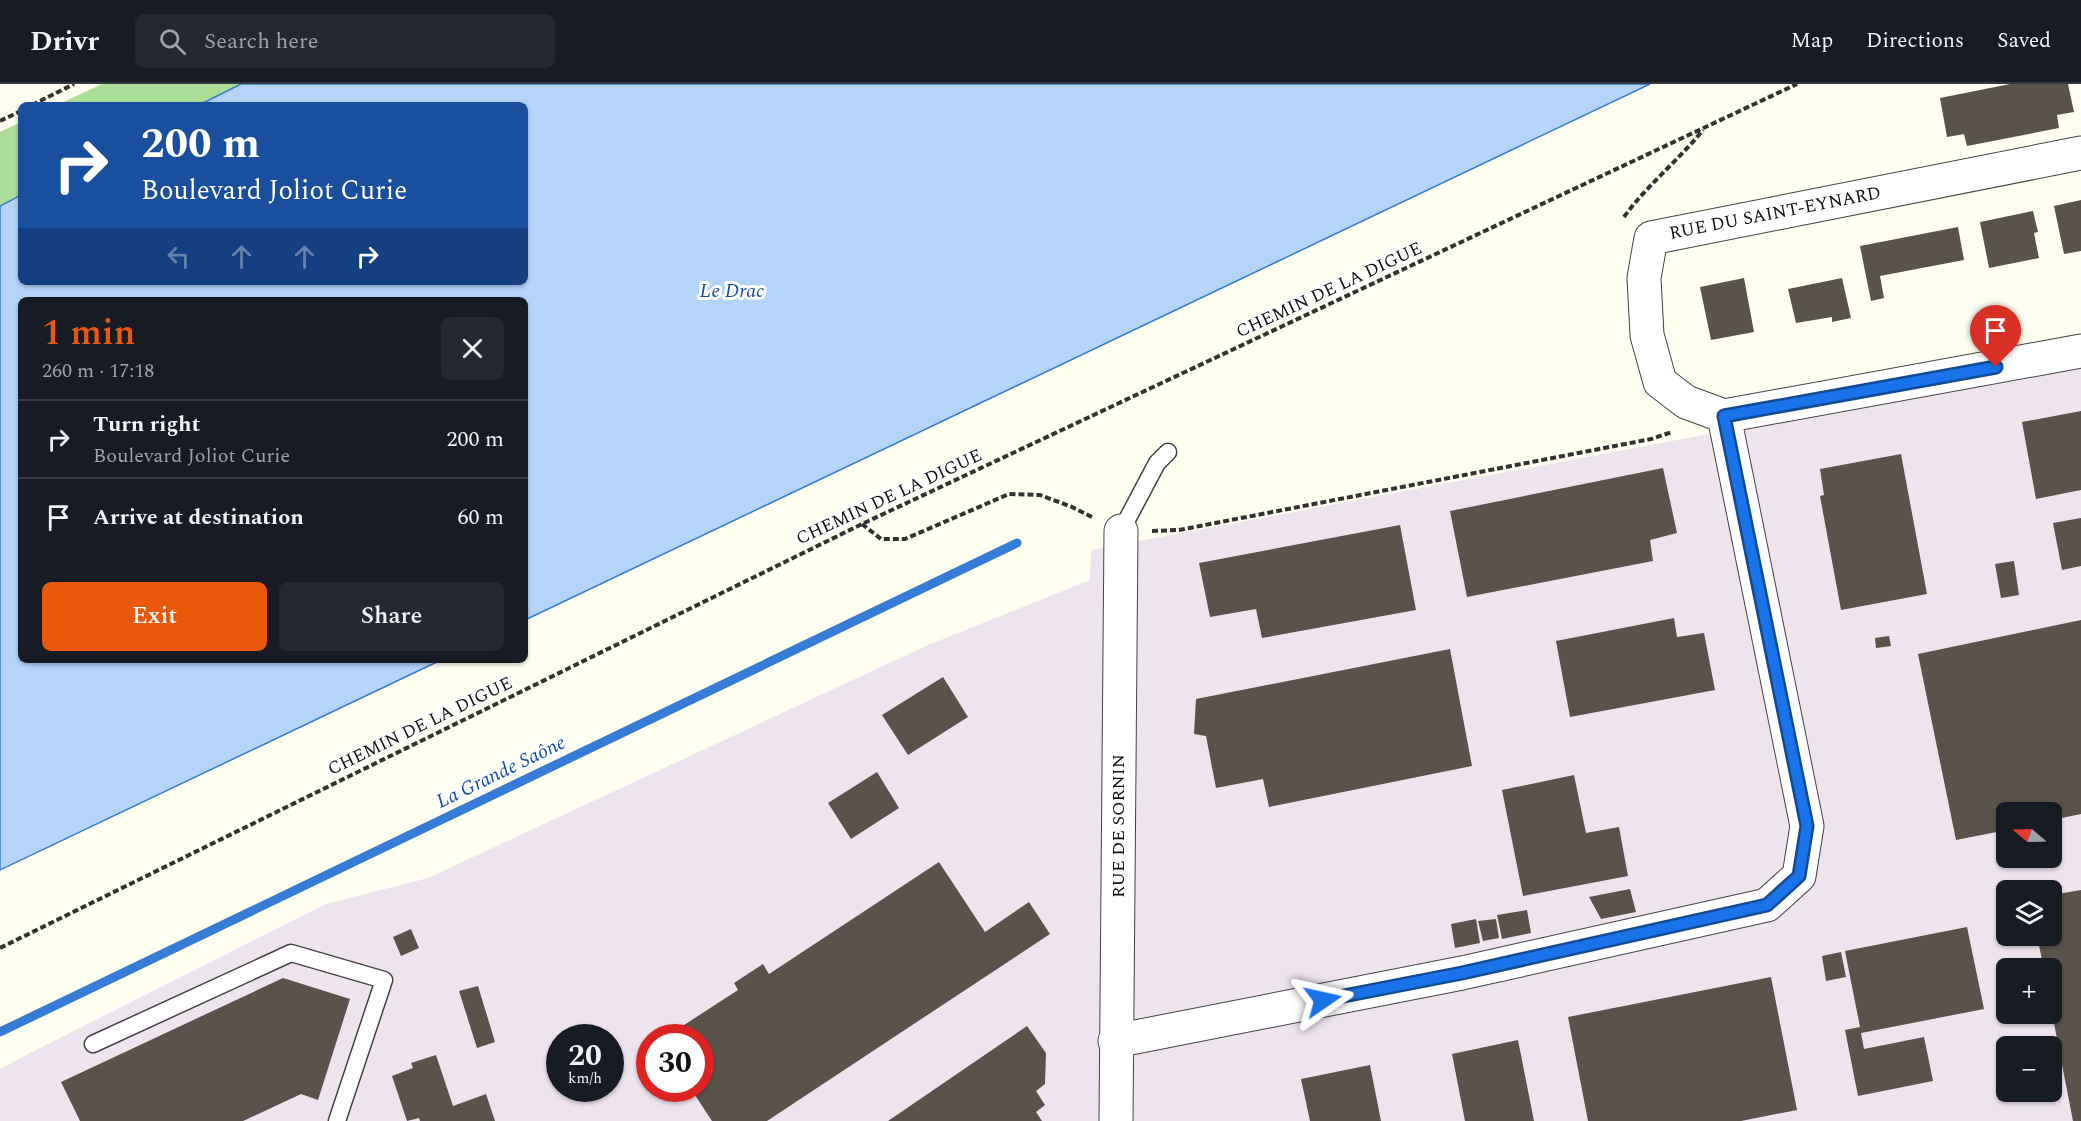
<!DOCTYPE html>
<html lang="en">
<head>
<meta charset="utf-8">
<style>
	body { margin:0; font-family:Spectral,serif; background:#242831; color:#f1f3f6; height:100vh; display:flex; flex-direction:column; font-size:22px; white-space:nowrap }
	* { box-sizing:border-box; margin:0 }
	p { font-size:20px; color:#9ea1a6 }
	.icon { flex:none; width:33px; height:33px; fill:none; stroke:currentColor; stroke-width:2; stroke-linecap:round; stroke-linejoin:round }
	.map { position:relative; flex:1; overflow:hidden }
	.sheet { position:absolute; left:18px; top:213px; width:510px; height:366px; display:flex; flex-direction:column; background:#171b24; border-radius:9px; box-shadow:0 2px 4px #0004 }
	.sheet>* { flex:none }
	.top-card { position:absolute; left:18px; top:18px; width:510px; height:183px; border-radius:9px; box-shadow:0 2px 4px #0004; background:#1a4fa0; color:#fff; overflow:hidden }
	.needle { width:39px; rotate:289deg }
	.buttons { position:absolute; left:1996px; top:718px; display:grid; gap:12px }
	.buttons a { display:grid; place-items:center; width:66px; height:66px; border-radius:9px; background:#171b24; box-shadow:0 2px 4px #0004; font-size:30px }
	.speed { position:absolute; left:546px; top:940px; display:flex; gap:12px; font-size:30px; font-weight:700; text-align:center }
	.speed>* { display:grid; place-content:center; width:78px; height:78px; border-radius:50%; background:#171b24; box-shadow:0 2px 4px #0004; line-height:1 }
	.speed small { font-size:15px; font-weight:400 }
	.speed .limit { border:9px solid #d22; background:#fff; color:#111 }
	.pin { position:absolute; display:grid; place-items:center; width:51px; height:51px; color:#fff; margin:-62px -26px; border-radius:50% 50% 50% 0; rotate:-45deg; box-shadow:0 0 6px #0007 }
	.pin .icon { rotate:45deg }
	.me { position:absolute; width:66px; margin:-33px; rotate:79deg; stroke-linejoin:round; filter:drop-shadow(0 0 4px #0008) }
	.turn { display:flex; align-items:center; gap:21px; height:126px; padding:0 24px; font-size:27px }
	.turn .icon { width:78px; height:78px; stroke-width:2.5 }
	.turn b { display:block; font-size:42px; line-height:51px }
	.lanes { display:flex; align-items:center; height:57px; padding:0 24px; background:#0003; justify-content:center; gap:30px; direction:ltr }
	.lanes .off { opacity:.35 }
	.round { display:grid; place-items:center; flex:none; width:63px; height:63px; border-radius:9px; background:#242831 }
	.overview { display:flex; align-items:center; justify-content:space-between; height:102px; padding:0 24px }
	h1 { font-size:36px; font-weight:600; line-height:45px; color:#ea580c }
	.primary-button { display:flex; gap:12px; margin-top:auto; padding:12px 24px }
	.primary-button a { flex:1; height:69px; border-radius:9px; background:#ea580c; color:#fff; font-size:24px; font-weight:600; line-height:69px; text-align:center }
	.primary-button a+a { background:#242831; color:#f1f3f6 }
	ul { padding:0; list-style:none }
	li { display:flex; align-items:center; gap:18px; height:78px; padding:0 24px; border-top:2px solid #363941 }
	li div { flex:1 }
	li b { display:block; font-size:22px }
	li em { font-style:normal }
	header { display:flex; align-items:center; gap:36px; box-sizing:border-box; height:84px; padding:0 30px; background:#171b24; border-bottom:2px solid #363941 }
	header strong { font-size:28px }
	nav { display:flex; gap:33px; margin-inline-start:auto; font-size:21px }
	.search { width:420px; height:54px; background:#242831; display:flex; align-items:center; gap:15px; box-sizing:border-box; padding:0 21px; border-radius:9px; color:#9ea1a6; font-size:22px }
	.map>svg:first-child { display:block }
	.industrial { fill:#eee4ee; fill-rule:evenodd }
	.forest { fill:#abde97 }
	.water { fill:#b4d4f9; stroke:#367bd5; stroke-width:1.5 }
	.lines { fill:none; stroke-linecap:round; stroke-linejoin:round }
	.stream { stroke:#367bd5; stroke-width:9 }
	.building { fill:#59534b }
	.lane-casing { stroke:#434343; stroke-width:19 }
	.street-casing { stroke:#434343; stroke-width:35 }
	.path { stroke:#323232; stroke-width:4; stroke-dasharray:6 3; stroke-linecap:butt }
	.lane { stroke:#fff; stroke-width:16 }
	.street { stroke:#fff; stroke-width:33 }
	.route-casing { stroke:#114b97; stroke-width:15 }
	.route { stroke:#1a73e8; stroke-width:10 }
	.labels { text-anchor:middle; dominant-baseline:central; stroke-width:6; stroke-linejoin:round; paint-order:stroke }
	.street-label { font-size:18px; fill:#101010; stroke:#fff }
	.water-label { font-size:20px; font-style:italic; fill:#114da9; stroke:#fff }
</style>
</head>
<body>
<header>
<strong>Drivr</strong>
<div class="search"><svg class="icon" aria-label="search" viewBox="0 0 24 24"><circle cx="10" cy="10" r="6"/><path d="M15 15l6 6"/></svg>Search here</div>
<nav><a>Map</a><a>Directions</a><a>Saved</a></nav>
</header>
<div class="map">
<svg width="2081" height="1037" viewBox="0 0 2081 1037">
	<rect width="100%" height="100%" fill="#fffff2"/>
	<path class="industrial" d="M2081 284V1037H0V985L30 969 326 820 428 794 928 561 1090 496 1091 466 1698 352ZM2007 729H2052V774H2007ZM2007 807H2052V852H2007ZM2007 885H2052V930H2007ZM560 954H610V1005H560ZM650 954H700V1005H650ZM2007 963H2052V1008H2007Z"/>
	<path class="forest" d="M102 0H241L199 21H57Z
		M21 38V111L0 122V48Z"/>
	<path class="water" d="M241 0H1650L525 536V216H21V576H441L0 786V122L21 111V198H525V21H199Z"/>
	<g class="lines">
		<path class="stream" d="M0 948 1017 459"/>
	</g>
	<path class="building" d="M2010 0H2068L2074 28 2057 31 2059 44 1967 62 1964 50 1947 53 1940 14Z
		M2081 116V167L2064 170 2054 122Z
		M2033 127 2038 148 2034 149 2039 174 1989 184 1980 138Z
		M1958 143 1964 176 1880 192 1884 214 1871 217 1860 162Z
		M1744 194 1754 248 1711 256 1700 203Z
		M1842 194 1851 234 1832 238V233L1796 239 1788 205Z
		M2081 327V406L2036 415 2022 338Z
		M1901 370 1927 510 1841 526 1820 412 1824 411 1820 385Z
		M1663 384 1677 449 1650 456 1653 477 1467 513 1450 427Z
		M2081 434V482L2062 486 2053 439Z
		M1400 441 1416 526 1262 554 1256 525 1210 533 1199 479Z
		M2014 477 2019 511 2001 514 1995 480Z
		M1674 534 1677 553 1704 549 1715 606 1570 633 1556 557Z
		M2081 536V730L2052 736V729H2007V746L1956 756 1918 570Z
		M1889 552 1891 562 1876 564 1875 554Z
		M1450 565 1472 682 1269 723 1263 695 1216 704 1206 652 1194 650 1196 615Z
		M943 593 968 633 908 671 882 631Z
		M877 688 899 724 851 755 828 719Z
		M1574 691 1586 749 1619 743 1628 792 1523 812 1502 706Z
		M939 778 985 848 1029 818 1050 850 767 1037H712L691 1005H700V954H664L738 906 734 899 763 880 769 890Z
		M1630 805 1636 828 1601 835 1589 813Z
		M2081 806V1037H2073L2052 929V885H2044L2037 852H2052V811Z
		M1527 826 1531 849 1502 855 1497 831Z
		M1476 835 1480 859 1455 864 1451 840Z
		M1496 835 1499 854 1483 857 1478 837Z
		M1967 843 1984 925 1861 949 1864 965 1924 953 1933 997 1858 1012 1845 946 1860 943 1845 867Z
		M411 845 419 864 401 872 393 853Z
		M1841 868 1846 893 1826 897 1822 872Z
		M1771 893 1797 1026 1741 1037H1588L1568 933Z
		M283 894 350 915 318 1016 301 1010 243 1037H80L61 998Z
		M478 902 495 958 477 964 459 907Z
		M1027 942 1046 969 1045 1000 1036 1007 1045 1021 1036 1028 1042 1037H888Z
		M1518 956 1534 1037H1465L1452 970Z
		M436 971 453 1022 486 1010 495 1037H420L419 1034 407 1037 392 992 413 984 411 979Z
		M1370 981 1381 1037H1310L1301 995Z"/>
	<g class="lines">
		<defs>
			<path id="lane" d="M1121 447 1157 379 1168 368
				M93 960 291 869 384 896 337 1037"/>
			<path id="street" d="M1724 332 1686 318 1660 298 1647 251 1644 194 1651 154 2081 69
				M1724 332 2081 267
				M1115 957 1462 889 1767 821 1799 792 1807 742 1724 332
				M1116 1037 1121 447"/>
		</defs>
		<use href="#lane" class="lane-casing"/>
		<use href="#street" class="street-casing"/>
		<path class="path" d="M32 21 74 0
			M0 37 21 27
			M1624 133C1647 101 1678 77 1703 46
			M862 440 881 455H905L1009 410 1040 411 1072 423 1094 434
			M1152 447 1179 446 1651 355 1672 348
			M0 864 862 440 1797 0"/>
		<use href="#lane" class="lane"/>
		<use href="#street" class="street"/>
	</g>
	<g class="lines">
		<defs>
			<path id="route" d="M1323 916 1462 889 1767 821 1799 792 1807 742 1724 332 1996 283"/>
		</defs>
		<use href="#route" class="route-casing"/>
		<use href="#route" class="route"/>
	</g>
	<g class="labels">
		<g class="street-label">
			<text transform="translate(1775 129) rotate(-11)">RUE DU SAINT-EYNARD</text>
			<text transform="translate(1329 206) rotate(-25)">CHEMIN DE LA DIGUE</text>
			<text transform="translate(889 413) rotate(-25)">CHEMIN DE LA DIGUE</text>
			<text transform="translate(420 642) rotate(-26)">CHEMIN DE LA DIGUE</text>
			<text transform="translate(1118 742) rotate(-90)">RUE DE SORNIN</text>
		</g>
		<g class="water-label">
			<text x="732" y="207">Le Drac</text>
			<text transform="translate(501 688) rotate(-26)">La Grande Saône</text>
		</g>
	</g>
</svg>
<div class="buttons">
<a><svg class="needle" viewBox="-14 -14 28 28"><path d="M0-13l5 13h-10z" fill="#e53935"/><path d="M0 13l5-13h-10z" fill="#9ea1a6"/></svg></a>
<a><svg class="icon" aria-label="layers" viewBox="0 0 24 24"><path d="M12 4l9 5-9 5-9-5zM3 14l9 5 9-5"/></svg></a>
<a>+</a>
<a>−</a>
</div>
<div class="speed"><div>20<small>km/h</small></div><div class="limit">30</div></div>
<div class="pin" style="left:1996px;top:283px;background:#d93025"><svg class="icon" aria-label="arrive" viewBox="0 0 24 24"><path d="M6 21V4h12l-3 4 3 4H6"/></svg></div>
<svg class="me" style="left:1323px;top:916px" viewBox="-20 -20 40 40"><path d="M0-17L14 15 0 8-14 15z" fill="#1a73e8" stroke="#fff" stroke-width="4"/></svg>
<div class="top-card">
<div class="turn"><svg class="icon" aria-label="right" viewBox="0 0 24 24"><path d="M7 20v-9h11M14 6l5 5-5 5"/></svg><div><b>200 m</b>Boulevard Joliot Curie</div></div>
<div class="lanes"><svg class="icon off" aria-label="left" viewBox="0 0 24 24"><path d="M17 20v-9H6M10 6l-5 5 5 5"/></svg><svg class="icon off" aria-label="ahead" viewBox="0 0 24 24"><path d="M12 20V5M6 11l6-6 6 6"/></svg><svg class="icon off" aria-label="ahead" viewBox="0 0 24 24"><path d="M12 20V5M6 11l6-6 6 6"/></svg><svg class="icon" aria-label="right" viewBox="0 0 24 24"><path d="M7 20v-9h11M14 6l5 5-5 5"/></svg></div>
</div>
<section class="sheet">
<div class="overview"><div><h1>1 min</h1><p>260 m · 17:18</p></div><a class="round"><svg class="icon" aria-label="close" viewBox="0 0 24 24"><path d="M6 6l12 12M18 6L6 18"/></svg></a></div>
<ul>
<li><svg class="icon" aria-label="right" viewBox="0 0 24 24"><path d="M7 20v-9h11M14 6l5 5-5 5"/></svg><div><b>Turn right</b><p>Boulevard Joliot Curie</p></div><em>200 m</em></li>
<li><svg class="icon" aria-label="arrive" viewBox="0 0 24 24"><path d="M6 21V4h12l-3 4 3 4H6"/></svg><div><b>Arrive at destination</b></div><em>60 m</em></li>
</ul>
<div class="primary-button"><a>Exit</a><a>Share</a></div>
</section>
</div>
</body>
</html>
